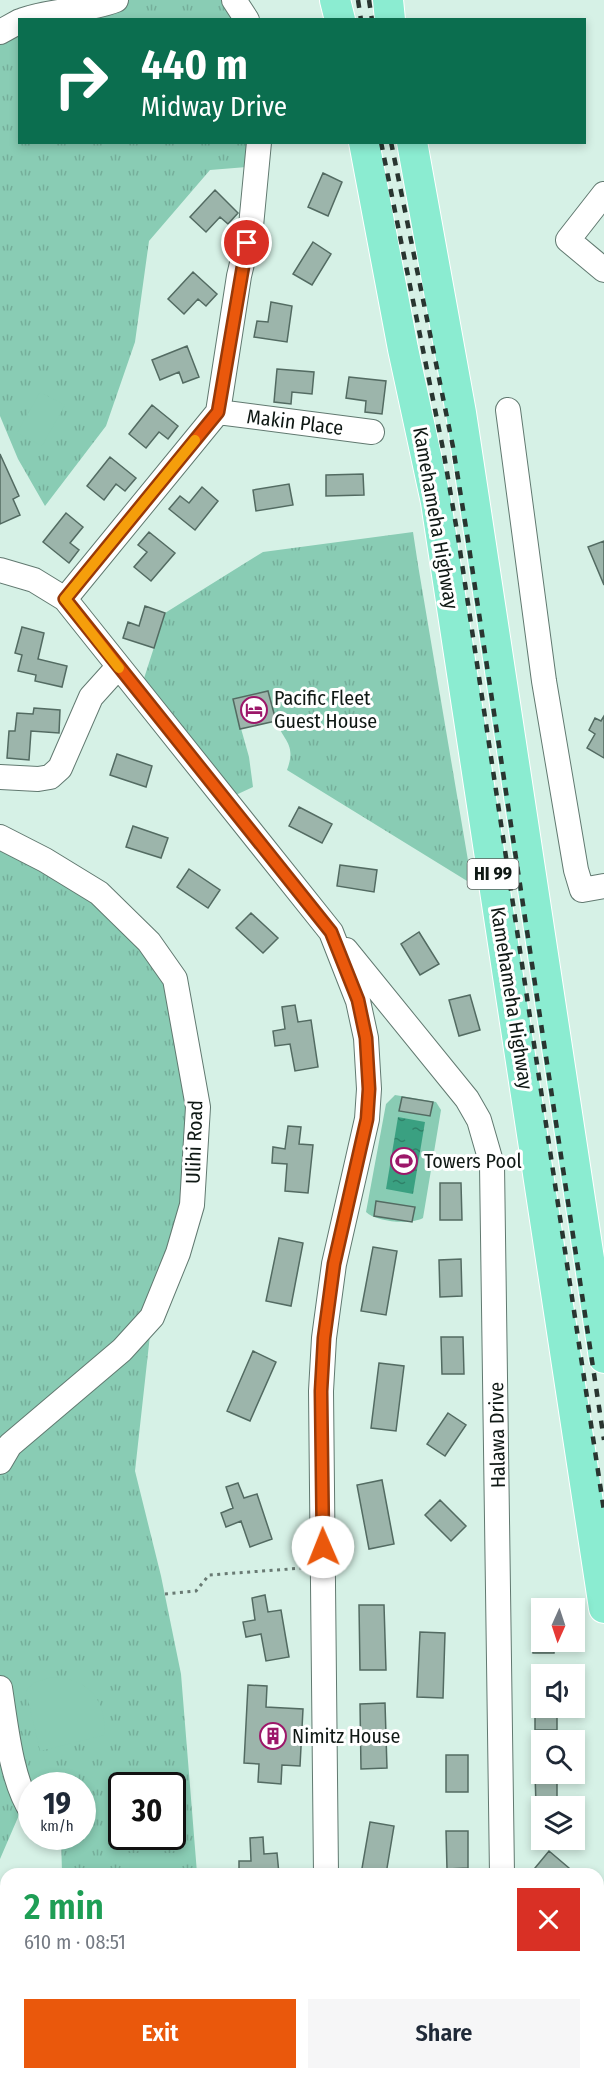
<!DOCTYPE html>
<html lang="en">
<head>
<meta charset="utf-8">
<style>
	body { margin:0; font-family:"Fira Sans Condensed",sans-serif; background:#f6f6f7; color:#1f2937; height:100vh; display:flex; flex-direction:column; font-size:22px; white-space:nowrap }
	* { box-sizing:border-box; margin:0 }
	p { font-size:20px; color:#747a83 }
	.icon { flex:none; width:33px; height:33px; fill:none; stroke:currentColor; stroke-width:2; stroke-linecap:round; stroke-linejoin:round }
	.map { position:relative; flex:1; overflow:hidden }
	.sheet { position:absolute; left:0px; top:1868px; width:604px; height:212px; display:flex; flex-direction:column; background:#fff; border-radius:18px 18px 0 0; box-shadow:0 3px 9px #0003 }
	.sheet>* { flex:none }
	.top-card { position:absolute; left:18px; top:18px; width:568px; height:126px; border-radius:0px; box-shadow:0 3px 9px #0003; background:#0b6e4f; color:#fff; overflow:hidden }
	.needle { width:39px; rotate:183deg }
	.controls { position:absolute; left:531px; top:1598px; display:grid; gap:12px }
	.controls a { display:grid; place-items:center; width:54px; height:54px; border-radius:0px; background:#fff; box-shadow:0 3px 9px #0003; font-size:30px }
	.speed { position:absolute; left:18px; top:1772px; display:flex; gap:12px; font-size:30px; font-weight:700; text-align:center }
	.speed>* { display:grid; place-content:center; width:78px; height:78px; border-radius:50%; background:#fff; box-shadow:0 3px 9px #0003; line-height:1 }
	.speed small { font-size:15px; font-weight:400 }
	.speed .limit { border:3px solid #111; border-radius:9px; background:#fff; color:#111 }
	.pin { position:absolute; display:grid; place-items:center; width:51px; height:51px; color:#fff; margin:-26px; border:3px solid #fff; border-radius:50%; box-shadow:0 2px 6px #0007 }
	.me { position:absolute; width:66px; margin:-33px; rotate:359deg; stroke-linejoin:round; filter:drop-shadow(0 0 4px #0008) }
	.turn { display:flex; align-items:center; gap:21px; height:126px; padding:0 24px; font-size:27px }
	.turn .icon { width:78px; height:78px; stroke-width:2.5 }
	.turn b { display:block; font-size:42px; line-height:51px }
	.round { display:grid; place-items:center; flex:none; width:63px; height:63px; border-radius:0px; background:#f6f6f7 }
	.head { display:flex; align-items:center; justify-content:space-between; height:102px; padding:0 24px }
	h1 { font-size:36px; font-weight:600; line-height:45px; color:#1e9e55 }
	.action { display:flex; gap:12px; margin-top:auto; padding:12px 24px }
	.action a { flex:1; height:69px; border-radius:0px; background:#ea580c; color:#fff; font-size:24px; font-weight:600; line-height:69px; text-align:center }
	.action a+a { background:#f6f6f7; color:#1f2937 }
	.map>svg:first-child { display:block }
	.grass { fill:url(#grass-tufts); fill-rule:evenodd }
	.pitch { fill:#89ccb4 }
	.water { fill:url(#water-ripples) }
	.building { fill:#9cb5ab; stroke:#536b62; stroke-width:1.5 }
	.lines { fill:none; stroke-linecap:round; stroke-linejoin:round }
	.minor-casing { stroke:#617970; stroke-width:26 }
	.major-casing { stroke:#fff; stroke-width:32 }
	.path { stroke:#697a73; stroke-width:3; stroke-dasharray:3 4.5; stroke-linecap:butt }
	.minor { stroke:#fff; stroke-width:24 }
	.major { stroke:#8becd1; stroke-width:30 }
	.rail { stroke:#293530; stroke-width:4.5; stroke-dasharray:8 8; stroke-linecap:butt }
	.route-casing { stroke:#983908; stroke-width:15 }
	.route { stroke:#ea580c; stroke-width:10 }
	.slow { stroke:#f59e0b; stroke-width:10 }
	.labels { text-anchor:middle; dominant-baseline:central; stroke-width:6; stroke-linejoin:round; paint-order:stroke }
	.shield { fill:#fff; stroke:#575d5a; stroke-width:1.5 }
	.shield-label { font-size:18px; font-weight:bold; fill:#0f1814 }
	.street-label { font-size:20px; fill:#0f1814; stroke:#fff }
	.poi-label { font-size:20px; fill:#0f1814; stroke:#fff; text-anchor:start }
</style>
</head>
<body>
<div class="map">
<svg width="604" height="2078" viewBox="0 0 604 2078">
	<defs>
		<pattern id="grass-tufts" width="24" height="20" patternUnits="userSpaceOnUse" patternTransform="scale(1.5)"><rect width="24" height="20" fill="#89ccb4"/><path d="M3 7l-1-3M5 7V3M7 7l1-3M15 17l-1-3M17 17v-4M19 17l1-3" fill="none" stroke="#75ae9a"/></pattern>
		<pattern id="water-ripples" width="26" height="14" patternUnits="userSpaceOnUse" patternTransform="scale(1.5)"><rect width="26" height="14" fill="#3aa081"/><path d="M2 4q2-2 4 0t4 0M15 11q2-2 4 0t4 0" fill="none" stroke="#2f8168"/></pattern>
	</defs>
	<rect width="100%" height="100%" fill="#d6f1e6"/>
	<path class="grass" d="M116 0H234L247 20H23Z
		M19 21 20 142 259 143 258 166 210 170 149 241 135 342 106 426 45 506 18 459 0 416V32Z
		M413 532 418 565 472 884 287 770C297 743 283 742 275 718 272 710 271 700 268 691L233 700 249 757 253 787 225 800 139 694 165 613 263 552Z
		M0 837 99 893 175 979 194 1161 152 1317 135 1471 161 1576 181 1674 197 1873H62L61 1836H82V1785H32L0 1859ZM122 1785H172V1836H122Z"/>
	<path class="pitch" d="M40 392 65 405 42 446 17 433Z
		M395 1095 436 1102 441 1110 423 1218C410 1225 376 1222 366 1212L386 1104Z
		M52 1677C90 1679 105 1699 105 1735L40 1751 26 1691 33 1683Z
		M129 1853H179V1873H130Z
		M345 2073H381V2078H345Z"/>
	<path class="water" d="M398 1117 425 1122 413 1194 386 1189Z"/>
	<path class="building" d="M323 173 342 182 328 216 308 207Z
		M215 190 238 213 228 224 220 217 206 232 190 217Z
		M313 242 331 254 312 285 293 274Z
		M193 272 217 294 206 306 198 299 184 314 168 299Z
		M271 302 292 306 287 342 254 337 257 321 268 322Z
		M187 346 199 377 183 383 179 372 160 380 152 360Z
		M277 369 314 372 312 394 292 392 291 404 274 402Z
		M349 377 386 381 382 414 365 412 366 401 346 398Z
		M152 405 178 426 168 439 159 432 146 448 129 434Z
		M0 454 19 496 13 499 20 515 0 524Z
		M110 457 136 478 125 491 116 484 104 500 87 486Z
		M363 474 364 495 326 496V475Z
		M289 484 293 505 256 511 253 490Z
		M202 487 218 501 195 530 169 509 180 496 189 503Z
		M66 513 83 527 70 543 79 550 69 563 43 542Z
		M149 532 175 553 151 581 134 567 147 552 138 545Z
		M604 541V585L588 547Z
		M145 606 165 613 154 648 123 638 128 622 139 626Z
		M22 627 44 633 38 659 67 666 62 687 35 681 36 675 18 671 22 655 15 653Z
		M268 691 276 721 240 729 233 699Z
		M34 708 60 710 59 733 31 731 29 760 7 758 9 731H15L17 713 33 714Z
		M604 716V758L587 748 595 734 589 730 595 718 601 721Z
		M117 754 152 766 146 787 110 775Z
		M299 807 332 824 322 843 289 826Z
		M133 826 168 838 161 858 126 847Z
		M340 865 377 870 374 892 337 886Z
		M189 869 220 890 208 908 177 887Z
		M251 913 278 938 263 953 236 928Z
		M419 932 439 964 420 975 401 944Z
		M470 995 480 1030 459 1036 449 1000Z
		M295 1005 298 1022 311 1020 318 1067 295 1071 290 1044 275 1046 273 1031 285 1029 282 1007Z
		M402 1097 433 1102 430 1116 399 1111Z
		M288 1126 301 1127 299 1144 313 1145 308 1193 285 1191 287 1164 272 1163 273 1147 285 1149Z
		M440 1183H461L462 1220H440Z
		M376 1201 415 1207 412 1222 374 1216Z
		M279 1238 303 1243 291 1306 266 1301Z
		M373 1247 397 1251 386 1315 361 1311Z
		M461 1259 462 1296 440 1297 439 1260Z
		M441 1337H463L464 1374H442Z
		M253 1351 276 1362 250 1421 227 1411Z
		M379 1363 404 1366 396 1431 371 1428Z
		M448 1413 466 1425 445 1456 427 1444Z
		M382 1480 394 1544 369 1549 357 1485Z
		M238 1483 244 1498 257 1494 272 1539 250 1547 241 1521 226 1527 221 1513 233 1508 226 1487Z
		M440 1500 466 1526 451 1541 425 1515Z
		M265 1595 268 1612 281 1610 289 1657 266 1661 261 1634 246 1637 243 1622 255 1620 252 1598Z
		M359 1605H384L386 1670H360Z
		M420 1632 445 1633 443 1698 417 1697Z
		M532 1641H554V1653H533Z
		M248 1685 267 1686 266 1707 303 1709 300 1766 282 1765 281 1784 258 1782 259 1764 244 1763Z
		M385 1703 387 1768 361 1769 360 1704Z
		M535 1707H557V1730H535Z
		M446 1755H468V1792H446Z
		M535 1773H557V1804L536 1805Z
		M370 1822 394 1826 386 1874H361Z
		M446 1831H468V1868L447 1869Z
		M263 1837 264 1854 277 1853 279 1874H239V1861H251L250 1838Z
		M549 1851 576 1874H541L535 1868Z"/>
	<g class="lines">
		<defs>
			<path id="minor" d="M234 0 247 20
				M23 20C54 9 85 12 116 0
				M0 32 20 21
				M604 194 568 240 604 270
				M508 410 544 681 576 870 582 890 604 886
				M218 412 372 432
				M0 570 34 580 65 599 331 932 358 1001 366 1038 369 1089 367 1119 334 1264 324 1338 321 1391 326 1874
				M65 599 218 412 239 276 251 226 259 142
				M0 777 38 779 50 777 60 768 91 697 118 667
				M0 837 45 860 99 893 149 942 175 979 198 1107 192 1205 178 1253 152 1317 122 1350 10 1445 0 1462
				M346 950 467 1099 479 1120 492 1165 502 1874
				M0 1688C6 1725 11 1781 32 1812
				M598 1973 604 1992
				M298 2078 299 2073
				M480 2078 482 2073"/>
			<path id="major" d="M335 0 340 20
				M388 0 390 20
				M364 142 403 349 436 502 604 1608
				M412 142 461 413 604 1358"/>
		</defs>
		<use href="#minor" class="minor-casing"/>
		<use href="#major" class="major-casing"/>
		<path class="path" d="M165 1594 196 1591 209 1575 303 1568
			M400 2073 404 2078
			M245 2078H249"/>
		<use href="#minor" class="minor"/>
		<use href="#major" class="major"/>
		<path class="rail" d="M358 0 361 20
			M369 0 372 20
			M381 142 443 449 458 537 604 1511
			M391 142 453 447 467 534 604 1440"/>
	</g>
	<g class="lines">
		<defs>
			<path id="route" d="M247 243 218 412 65 599 331 932 358 1000 366 1038 369 1089 367 1119 334 1264 324 1338 321 1391 323 1547"/>
		</defs>
		<use href="#route" class="route-casing"/>
		<use href="#route" class="route"/>
		<path class="slow" d="M119 668 65 599 195 440"/>
	</g>
	<defs>
		<symbol id="hotel-ring" viewBox="-11 -11 22 22"><circle r="9.5" fill="#fff" stroke="#9c1769" stroke-width="1.5"/><path d="M-6-4.5h1.5V1H6V5H4.5V3h-9V5H-6ZM-4 0a1.8 1.8 0 1 1 3.6 0ZM.5 0V-2.5h3Q6-2.5 6 0Z" fill="#9c1769"/></symbol>
		<symbol id="stadium-ring" viewBox="-11 -11 22 22"><circle r="9.5" fill="#fff" stroke="#9c1769" stroke-width="1.5"/><path d="M0-5a6.5 5 0 1 0 0 10a6.5 5 0 1 0 0-10ZM-3.5-1.8h7v3.6h-7Z" fill="#9c1769"/></symbol>
		<symbol id="building-ring" viewBox="-11 -11 22 22"><circle r="9.5" fill="#fff" stroke="#9c1769" stroke-width="1.5"/><path d="M-4-6H4V6H1V3H-1V6H-4ZM-2.5-4.3h1.7v1.8h-1.7ZM.8-4.3h1.7v1.8H.8ZM-2.5-1h1.7V.8h-1.7ZM.8-1h1.7V.8H.8Z" fill="#9c1769"/></symbol>
	</defs>
	<g fill-rule="evenodd">
		<use href="#hotel-ring" x="239" y="695" width="30" height="30"/>
		<use href="#stadium-ring" x="389" y="1146" width="30" height="30"/>
		<use href="#building-ring" x="258" y="1721" width="30" height="30"/>
	</g>
	<g class="labels">
		<rect class="shield" x="467.5" y="859" width="51" height="30" rx="4.5"/>
		<g class="shield-label">
			<text x="493" y="874">HI 99</text>
		</g>
		<g class="street-label">
			<text transform="translate(295 422) rotate(7)">Makin Place</text>
			<text transform="translate(436 518) rotate(80)">Kamehameha Highway</text>
			<text transform="translate(512 998) rotate(81)">Kamehameha Highway</text>
			<text transform="translate(194 1142) rotate(-88)">Ulihi Road</text>
			<text transform="translate(497 1435) rotate(-91)">Halawa Drive</text>
		</g>
		<g class="poi-label">
			<text x="274" y="698">Pacific Fleet<tspan x="274" dy="23">Guest House</tspan></text>
			<text x="424" y="1161">Towers Pool</text>
			<text x="292" y="1736">Nimitz House</text>
		</g>
	</g>
</svg>
<div class="controls">
<a><svg class="needle" viewBox="-14 -14 28 28"><path d="M0-13l5 13h-10z" fill="#e53935"/><path d="M0 13l5-13h-10z" fill="#747a83"/></svg></a>
<a><svg class="icon" aria-label="sound" viewBox="0 0 24 24"><path d="M4 9h4l5-4v14l-5-4H4zM17 9q2 3 0 6"/></svg></a>
<a><svg class="icon" aria-label="search" viewBox="0 0 24 24"><circle cx="10" cy="10" r="6"/><path d="M15 15l6 6"/></svg></a>
<a><svg class="icon" aria-label="layers" viewBox="0 0 24 24"><path d="M12 4l9 5-9 5-9-5zM3 14l9 5 9-5"/></svg></a>
</div>
<div class="speed"><div>19<small>km/h</small></div><div class="limit">30</div></div>
<div class="pin" style="left:247px;top:243px;background:#d93025"><svg class="icon" aria-label="arrive" viewBox="0 0 24 24"><path d="M6 21V4h12l-3 4 3 4H6"/></svg></div>
<svg class="me" style="left:323px;top:1547px" viewBox="-20 -20 40 40"><circle r="19" fill="#fff"/><path d="M0-13L10 11 0 6-10 11z" fill="#ea580c"/></svg>
<div class="top-card">
<div class="turn"><svg class="icon" aria-label="right" viewBox="0 0 24 24"><path d="M7 20v-9h11M14 6l5 5-5 5"/></svg><div><b>440 m</b>Midway Drive</div></div>
</div>
<section class="sheet">
<div class="head"><div><h1>2 min</h1><p>610 m · 08:51</p></div><a class="round" style="background:#d93025;color:#fff"><svg class="icon" aria-label="close" viewBox="0 0 24 24"><path d="M6 6l12 12M18 6L6 18"/></svg></a></div>
<div class="action"><a>Exit</a><a>Share</a></div>
</section>
</div>
</body>
</html>
